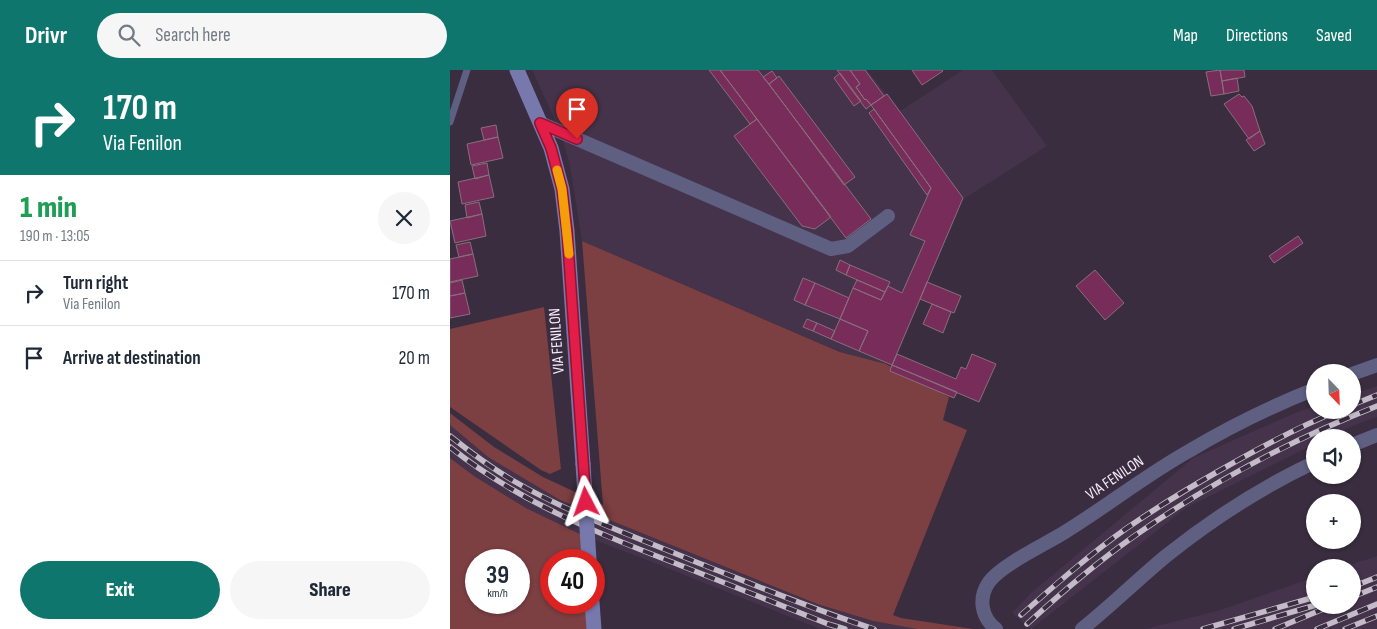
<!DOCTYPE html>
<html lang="en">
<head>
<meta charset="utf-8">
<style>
	body { margin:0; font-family:"Sofia Sans Condensed",sans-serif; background:#f6f6f7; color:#1f2937; height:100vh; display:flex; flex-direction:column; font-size:19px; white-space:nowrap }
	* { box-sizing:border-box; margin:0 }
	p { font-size:16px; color:#747a83 }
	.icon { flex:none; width:28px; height:28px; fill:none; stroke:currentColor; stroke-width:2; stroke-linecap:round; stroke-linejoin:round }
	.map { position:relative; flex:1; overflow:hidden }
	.details { display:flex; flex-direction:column; background:#fff; width:450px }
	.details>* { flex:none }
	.guide { background:#0f766e; color:#fff; overflow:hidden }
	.needle { width:32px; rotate:157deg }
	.fabs { position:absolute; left:856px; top:294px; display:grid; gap:10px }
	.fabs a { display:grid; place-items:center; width:55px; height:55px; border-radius:50%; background:#fff; box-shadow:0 1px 4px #0004; font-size:25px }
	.speed { position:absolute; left:15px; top:479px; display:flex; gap:10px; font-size:25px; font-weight:700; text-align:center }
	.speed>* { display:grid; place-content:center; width:65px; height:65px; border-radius:50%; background:#fff; box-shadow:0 1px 4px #0004; line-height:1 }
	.speed small { font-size:12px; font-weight:400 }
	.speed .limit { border:8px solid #d22; background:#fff; color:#111 }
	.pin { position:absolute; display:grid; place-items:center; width:42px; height:42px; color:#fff; margin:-51px -21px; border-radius:50% 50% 50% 0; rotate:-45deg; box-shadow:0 0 5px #0007 }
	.pin .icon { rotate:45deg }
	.me { position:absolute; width:55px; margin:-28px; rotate:356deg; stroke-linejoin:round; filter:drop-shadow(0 0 4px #0008) }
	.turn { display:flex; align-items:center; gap:18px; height:105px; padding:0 20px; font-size:22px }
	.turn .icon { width:65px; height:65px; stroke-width:2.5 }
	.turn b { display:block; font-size:35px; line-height:42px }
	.round { display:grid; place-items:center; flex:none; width:52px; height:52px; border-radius:26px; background:#f6f6f7 }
	.overview { display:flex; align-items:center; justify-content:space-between; height:85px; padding:0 20px }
	h1 { font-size:30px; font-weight:800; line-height:38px; color:#1e9e55 }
	.action { display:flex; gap:10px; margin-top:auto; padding:10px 20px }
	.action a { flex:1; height:58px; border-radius:30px; background:#0f766e; color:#fff; font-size:20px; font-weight:800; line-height:58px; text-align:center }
	.action a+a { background:#f6f6f7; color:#1f2937 }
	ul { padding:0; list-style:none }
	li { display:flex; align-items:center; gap:15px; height:65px; padding:0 20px; border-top:1px solid #e0e1e3 }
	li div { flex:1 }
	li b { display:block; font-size:19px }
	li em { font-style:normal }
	header { display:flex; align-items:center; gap:30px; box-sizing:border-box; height:70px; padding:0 25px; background:#0f766e; color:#fff }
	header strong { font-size:24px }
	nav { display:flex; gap:28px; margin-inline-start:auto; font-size:18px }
	.search { width:350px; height:45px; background:#f6f6f7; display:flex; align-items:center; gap:12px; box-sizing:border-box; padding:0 18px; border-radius:28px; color:#747a83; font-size:19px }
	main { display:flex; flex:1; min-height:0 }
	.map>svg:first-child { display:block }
	.built { fill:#44334b }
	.green { fill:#7c3f42; fill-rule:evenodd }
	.building { fill:#772c59; stroke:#886f7c }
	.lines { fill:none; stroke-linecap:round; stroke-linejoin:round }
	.lane { stroke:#5e5f81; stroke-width:7 }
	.street { stroke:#5e5f81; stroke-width:14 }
	.secondary { stroke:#7778ac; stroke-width:15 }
	.rail-casing { stroke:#c4bbc8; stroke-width:5.5 }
	.rail { stroke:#392d3f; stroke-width:4; stroke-dasharray:11; stroke-linecap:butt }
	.secondary-bridge { stroke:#7778ac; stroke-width:15 }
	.route-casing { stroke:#92132f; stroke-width:12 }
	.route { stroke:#e11d48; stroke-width:9 }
	.slow { stroke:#f59e0b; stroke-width:9 }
	.labels { text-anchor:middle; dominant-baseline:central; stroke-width:4; stroke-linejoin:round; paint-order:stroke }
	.street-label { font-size:16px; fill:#f5edf9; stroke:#392d3f }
</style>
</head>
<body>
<header>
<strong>Drivr</strong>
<div class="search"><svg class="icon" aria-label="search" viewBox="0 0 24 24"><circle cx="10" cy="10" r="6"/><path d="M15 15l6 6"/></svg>Search here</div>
<nav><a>Map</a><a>Directions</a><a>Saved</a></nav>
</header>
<main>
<section class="details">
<div class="guide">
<div class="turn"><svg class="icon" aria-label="right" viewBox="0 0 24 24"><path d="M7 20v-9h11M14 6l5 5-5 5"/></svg><div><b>170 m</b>Via Fenilon</div></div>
</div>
<div class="overview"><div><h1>1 min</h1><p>190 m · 13:05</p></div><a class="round"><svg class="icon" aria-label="close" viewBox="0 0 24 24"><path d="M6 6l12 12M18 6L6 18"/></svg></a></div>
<ul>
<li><svg class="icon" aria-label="right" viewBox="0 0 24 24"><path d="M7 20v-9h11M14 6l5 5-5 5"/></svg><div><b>Turn right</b><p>Via Fenilon</p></div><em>170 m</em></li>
<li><svg class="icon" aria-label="arrive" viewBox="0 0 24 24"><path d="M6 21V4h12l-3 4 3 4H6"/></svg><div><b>Arrive at destination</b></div><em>20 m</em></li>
</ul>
<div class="action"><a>Exit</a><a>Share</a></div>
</section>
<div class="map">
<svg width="927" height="559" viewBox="0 0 927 559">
	<rect width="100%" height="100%" fill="#392d3f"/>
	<path class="built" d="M82 0H417L450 41 513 0H542L597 76 512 130 436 294 391 282 132 171 120 96 111 63Z
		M927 316V347L905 355 879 367 865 368V374L736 438 581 559H580L562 543 582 522 743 388 847 342 865 336V340H902L903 324Z
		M0 355 38 387 110 430 366 534 423 551 467 559H370L202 492 134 466 76 438 24 406 0 388Z
		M927 486V559H695L767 541 865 507V535H902V498L893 497Z"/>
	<path class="green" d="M132 171 390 282 436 294 499 327 493 350 517 360 443 545 451 548 523 559H467L423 551 367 534 110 430 38 387 0 355V343L44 377 93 407 153 435Z
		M94 237 111 399 100 404 91 400 0 337V259Z
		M0 388 24 406 76 438 134 466 135 490H101V532L137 533 138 559H0ZM26 490H69V532H26Z"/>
	<path class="building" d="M259 0H270L307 49 300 54Z
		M270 0H308L421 149 396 168Z
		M387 0H400L410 14 406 17 415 30 416 29 421 35 416 39Z
		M400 0H415L434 26 421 35 416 29 415 30 406 17 410 14Z
		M462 0H492L493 1 472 15Z
		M770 0H794L795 7 772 11Z
		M770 0 774 24 761 26 756 2Z
		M322 1 327 8 319 14 313 7Z
		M390 3 411 31 404 36 384 8Z
		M329 6 405 107 394 115 319 14Z
		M787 8 789 21 774 24 772 11Z
		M437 24 513 128 442 295 409 281 418 261 390 249 403 218 431 230 438 216 452 223 475 171 460 165 481 118 421 35Z
		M789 24 792 27 794 26 802 36 810 61 799 69 774 34Z
		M424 39 481 118 477 125 419 43Z
		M307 49 381 147 365 159 352 156 284 66Z
		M46 55 48 67 34 70 31 58Z
		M810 61 815 74 804 81 796 70Z
		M48 67 53 88 21 95 17 74Z
		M37 93 39 105 25 109 22 96Z
		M39 105 44 127 12 134 8 112Z
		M29 132 32 144 17 148 15 135Z
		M32 144 36 166 5 173 0 151Z
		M848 166 853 173 824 193 819 186Z
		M20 172 23 184 9 187 6 175Z
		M23 184 28 206 0 212V189Z
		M390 190 400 195 396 205 386 200Z
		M400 195 440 212 435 222 396 205Z
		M645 200 674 233 655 250 626 216Z
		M353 208 365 213 355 235 344 230Z
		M12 210 15 223 0 226V213Z
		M407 210 435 222 431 230 403 218Z
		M477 212 511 226 504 243 470 229Z
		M365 213 399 228 390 249 355 235Z
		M15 223 20 244 0 248V226Z
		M482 234 501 242 493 263 473 254Z
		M357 249 367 253 363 261 353 257Z
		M390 249 418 261 409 281 381 269Z
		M367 253 385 261 381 269 363 261Z
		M447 284 506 309 511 297 516 299 522 284 546 294 529 332 442 295Z
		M442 295 507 322 504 328 440 301Z"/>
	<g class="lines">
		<path class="lane" d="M0 52 17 0"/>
		<path class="street" d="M90 53 381 179 398 176 438 146
			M902 304 927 295
			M902 375 927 365
			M546 559C531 547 528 528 539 512 551 495 596 474 615 462 657 436 696 405 739 381 779 357 822 336 865 319
			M632 559C661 536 687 510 716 486 761 450 812 417 865 392"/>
		<path class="secondary" d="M67 0 101 78 112 119 117 161 133 394
			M142 532 144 559"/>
		<defs>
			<path id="rail" d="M902 335 927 325
				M0 366C20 382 40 397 62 410 118 443 186 467 246 492 305 515 364 540 424 559
				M0 377C66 430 144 462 222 492 274 513 326 533 378 554L395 559
				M902 517 927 507
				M902 527 927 517
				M571 545C605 515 640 484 677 458 706 438 737 419 767 402 807 379 848 357 890 340
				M577 554C611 523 646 493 683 467 757 415 843 369 927 336
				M753 559 865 527
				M784 559 866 535
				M825 559 883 535
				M867 559 927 534
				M895 559 927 546"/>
		</defs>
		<use href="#rail" class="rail-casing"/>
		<use href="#rail" class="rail"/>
		<path class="secondary-bridge" d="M133 394 139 490"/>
	</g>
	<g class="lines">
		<defs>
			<path id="route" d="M127 69 90 53 101 78 112 119 117 161 136 432"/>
		</defs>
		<use href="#route" class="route-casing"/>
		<use href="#route" class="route"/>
		<path class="slow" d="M107 100 112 119 119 184"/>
	</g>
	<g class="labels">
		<g class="street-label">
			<text transform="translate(107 271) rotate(-94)">VIA FENILON</text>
			<text transform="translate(665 408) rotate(-34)">VIA FENILON</text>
		</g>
	</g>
</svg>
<div class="fabs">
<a><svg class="needle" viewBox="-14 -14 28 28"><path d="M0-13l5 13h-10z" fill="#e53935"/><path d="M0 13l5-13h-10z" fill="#747a83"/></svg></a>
<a><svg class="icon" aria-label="sound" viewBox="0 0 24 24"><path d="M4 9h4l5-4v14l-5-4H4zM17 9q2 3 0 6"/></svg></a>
<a>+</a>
<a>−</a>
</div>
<div class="speed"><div>39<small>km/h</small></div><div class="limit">40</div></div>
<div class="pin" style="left:127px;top:69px;background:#d93025"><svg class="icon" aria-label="arrive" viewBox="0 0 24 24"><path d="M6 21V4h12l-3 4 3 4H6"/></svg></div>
<svg class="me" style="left:136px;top:432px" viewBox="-20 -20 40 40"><path d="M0-17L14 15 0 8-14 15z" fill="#e11d48" stroke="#fff" stroke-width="4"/></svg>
</div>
</main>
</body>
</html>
